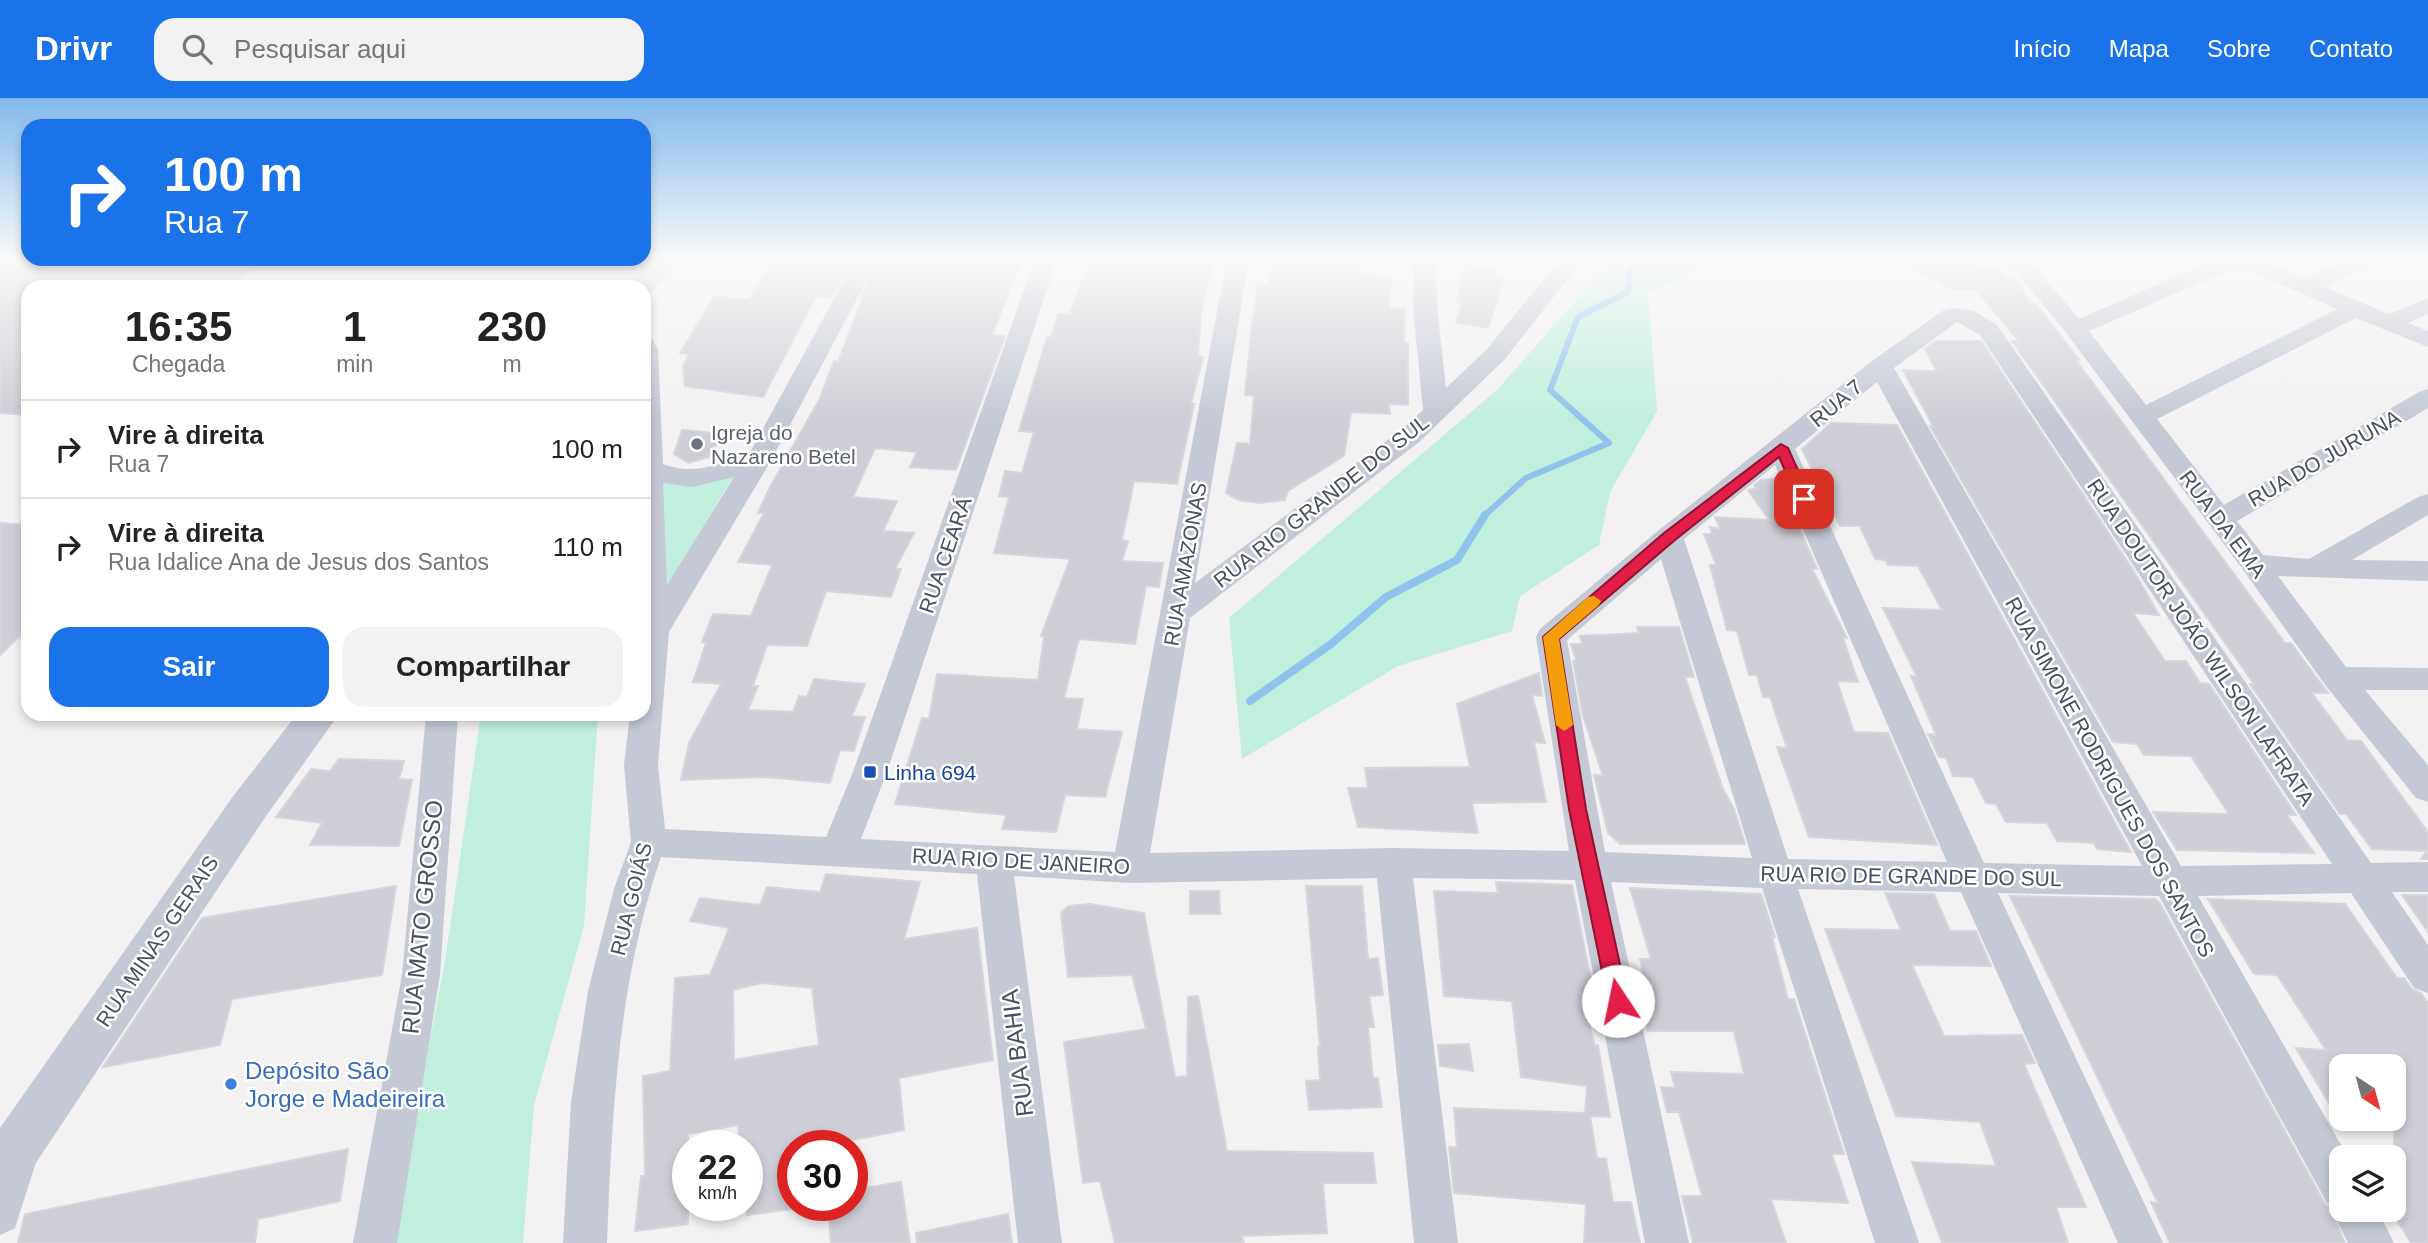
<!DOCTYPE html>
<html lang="pt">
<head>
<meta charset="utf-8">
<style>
	body { margin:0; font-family:Arial,sans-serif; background:#f2f2f2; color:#222; height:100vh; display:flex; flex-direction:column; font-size:26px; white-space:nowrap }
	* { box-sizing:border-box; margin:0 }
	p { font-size:23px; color:#767676 }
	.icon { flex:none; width:38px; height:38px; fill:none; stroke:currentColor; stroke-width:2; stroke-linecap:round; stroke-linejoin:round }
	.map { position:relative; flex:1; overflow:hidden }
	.sheet { position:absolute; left:21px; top:182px; width:630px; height:441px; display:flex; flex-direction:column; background:#fff; border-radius:21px; box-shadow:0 4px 10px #0003 }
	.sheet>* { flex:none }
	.guide { position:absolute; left:21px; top:21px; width:630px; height:147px; border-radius:21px; box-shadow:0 4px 10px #0003; background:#1a73e8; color:#fff; overflow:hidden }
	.needle { width:46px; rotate:144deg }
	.fabs { position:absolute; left:2329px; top:956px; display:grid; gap:14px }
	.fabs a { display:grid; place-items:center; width:77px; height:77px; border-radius:14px; background:#fff; box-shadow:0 4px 10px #0003; font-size:35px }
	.speed { position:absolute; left:672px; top:1032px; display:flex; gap:14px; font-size:35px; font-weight:700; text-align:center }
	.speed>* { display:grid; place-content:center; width:91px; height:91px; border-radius:50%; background:#fff; box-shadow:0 4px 10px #0003; line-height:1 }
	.speed small { font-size:18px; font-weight:400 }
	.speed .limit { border:10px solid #d22; background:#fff; color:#111 }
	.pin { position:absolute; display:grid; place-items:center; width:60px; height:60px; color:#fff; margin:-30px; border-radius:14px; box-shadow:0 4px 10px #0006 }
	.me { position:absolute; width:77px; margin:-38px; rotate:349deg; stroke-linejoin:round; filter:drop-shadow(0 0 5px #0008) }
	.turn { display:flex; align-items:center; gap:24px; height:147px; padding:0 28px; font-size:32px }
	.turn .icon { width:91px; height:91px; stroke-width:2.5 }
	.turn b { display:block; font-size:49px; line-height:60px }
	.eta { display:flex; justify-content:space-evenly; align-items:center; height:119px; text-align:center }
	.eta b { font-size:42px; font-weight:600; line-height:49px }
	.action { display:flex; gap:14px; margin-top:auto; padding:14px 28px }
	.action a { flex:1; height:80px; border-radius:21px; background:#1a73e8; color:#fff; font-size:28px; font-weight:600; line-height:80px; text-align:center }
	.action a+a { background:#f2f2f2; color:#222 }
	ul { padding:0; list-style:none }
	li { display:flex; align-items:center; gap:21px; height:98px; padding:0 28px; border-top:2px solid #e0e0e0 }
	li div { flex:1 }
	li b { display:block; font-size:26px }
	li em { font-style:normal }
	header { display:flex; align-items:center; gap:42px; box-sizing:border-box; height:98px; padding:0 35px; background:#1a73e8; color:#fff }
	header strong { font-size:33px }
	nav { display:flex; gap:38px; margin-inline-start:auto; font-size:24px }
	.search { width:490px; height:63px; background:#f2f2f2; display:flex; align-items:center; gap:18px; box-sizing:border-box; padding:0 24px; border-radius:21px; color:#767676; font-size:26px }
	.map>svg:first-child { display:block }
	.green { fill:#c0efdd }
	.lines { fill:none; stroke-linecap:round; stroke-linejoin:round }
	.stream-far1 { stroke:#8dc3ec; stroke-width:6 }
	.stream { stroke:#8dc3ec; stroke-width:8 }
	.building { fill:#cdced6; stroke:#d5d5dc; stroke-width:2; fill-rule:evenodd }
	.minor { fill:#c4c9d5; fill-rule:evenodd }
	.tertiary { fill:#c4c9d5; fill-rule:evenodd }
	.route { fill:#e11d48; stroke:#92132f; stroke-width:2 }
	.slow { fill:#f59e0b }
	.worship-dot { fill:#6b7280; stroke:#fff; stroke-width:2.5 }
	.transit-dot { fill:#1a4fb4; stroke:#fff; stroke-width:2.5 }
	.shop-dot { fill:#3f7fe0; stroke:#fff; stroke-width:2.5 }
	.labels { text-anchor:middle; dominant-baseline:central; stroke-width:5; stroke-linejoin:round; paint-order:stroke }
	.street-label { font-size:21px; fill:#484f5e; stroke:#fff }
	.worship-label { font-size:21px; fill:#5b616d; stroke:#fff; text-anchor:start }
	.transit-label { font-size:21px; fill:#164399; stroke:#fff; text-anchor:start }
	.near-street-label { font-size:24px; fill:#484f5e; stroke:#fff }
	.near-shop-label { font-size:24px; fill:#366cbe; stroke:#fff; text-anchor:start }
</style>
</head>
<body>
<header>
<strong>Drivr</strong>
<div class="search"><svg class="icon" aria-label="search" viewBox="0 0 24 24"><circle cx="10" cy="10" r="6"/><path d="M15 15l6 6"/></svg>Pesquisar aqui</div>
<nav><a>Início</a><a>Mapa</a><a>Sobre</a><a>Contato</a></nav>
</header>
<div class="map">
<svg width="2428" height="1145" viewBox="0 0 2428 1145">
	<rect width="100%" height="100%" fill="#f3f1f1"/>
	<path class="green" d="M1612 161H1715L1679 182 1648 195 1657 313 1610 394 1599 447 1520 498 1512 533 1398 568 1242 661 1229 520 1497 292Z
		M739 371 728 387 661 499 654 384Z
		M481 616H598L584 828 534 1007 523 1145H395L398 1110 445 863Z"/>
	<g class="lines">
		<path class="stream-far1" d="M1484 418 1526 380 1609 345 1550 292 1578 219 1628 194 1631 161"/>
		<path class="stream" d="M1250 603 1331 546 1386 499 1457 462 1485 417"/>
	</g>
	<path class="building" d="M0 161H264L231 189H28V317L0 315Z
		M773 161H853L832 199 816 198 763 299 685 288 683 269 689 256 680 255 714 199 749 201Z
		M880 161H1022L992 237 1005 238 956 372 910 369 917 354 875 350 853 399 897 403 883 433 914 435 895 471H901L891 499 826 493 807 548 767 547 753 588H758L748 612 793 614 799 598 807 599 814 581 865 586 852 618 865 619 854 653 840 652 830 685 765 679 681 682 689 645 721 586 693 584 706 545 702 544 713 516 751 518 772 467 738 464 764 415H758L769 391 819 302 834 263 838 264 862 201H860Z
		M1118 161H1212L1201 215 1198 258 1203 259 1191 306H1194L1177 386 1134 383 1122 442 1128 443 1122 463 1163 465 1159 489 1146 488 1135 546 1079 541 1064 600 1083 601 1077 631 1122 634 1105 699 1065 697 1056 734 1002 731 1006 717 895 706 922 620 929 621 937 576 1038 582 1044 539 1041 538 1070 461 994 455 1009 399 999 398 1005 373 1022 375 1034 334 1019 333 1047 239H1051L1058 216H1070L1090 162 1117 164Z
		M1275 161 1360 163 1361 177 1391 180 1389 210 1405 211 1404 245H1408V307L1389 306 1390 316 1351 314 1344 358 1288 393 1285 402 1260 405 1238 402 1226 395 1237 345 1250 346 1254 298 1245 297 1252 225 1258 186 1268 187Z
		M1904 165 1997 168 2006 181H2015L2031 206H2036L2064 242 2079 262H2076L2285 545H2291L2311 572 2328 595H2312L2347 642 2361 643 2428 734V761H2421L2427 753 2372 751 2346 716H2340L2250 586H2254L2012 243H2019L1976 192H1955Z
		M1465 166 1496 171 1492 179 1504 181 1488 230 1456 225 1462 205 1457 204Z
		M1936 243H1981L2133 472 2159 517 2133 515 2165 563H2186L2200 585 2209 586 2296 717H2287L2314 755 2177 752 2153 714 2229 716 2191 658 2144 657 2137 646 2113 644 1930 328H1933L1903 272 1937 273 1925 251Z
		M1831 325 1897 327 2131 754 2097 751 2094 745 2057 743 2047 725 2006 724 1996 706 1986 705 1973 679 1953 678 1946 660 1939 659 1928 636 1936 637 1911 578 1917 579 1883 510 1942 512 1918 468 1888 467 1885 462 1875 461 1860 428H1840L1802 351Z
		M682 332 723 336 709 359 689 365 674 356Z
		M1778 380 1817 471H1812L1847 540H1843L1858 584 1837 583 1854 634 1888 635 1937 747 1809 739 1777 649 1787 650 1770 599H1763L1757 577H1749L1737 533 1727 532 1710 467H1716L1704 436H1712L1710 429 1720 431 1715 419 1769 422 1748 392 1756 390 1754 387 1761 382Z
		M0 425 28 427V530L0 557Z
		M1637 529H1679L1694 579H1685L1723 691 1734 711 1745 746H1620L1608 735 1594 677 1603 678 1583 618 1573 563 1576 562 1571 546H1582L1580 538 1639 535Z
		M1539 575 1542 598 1532 597 1545 645 1534 644 1546 704 1472 705 1478 735 1358 729 1348 690H1368L1365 670 1470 669 1457 606Z
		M339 661 404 663 399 681 412 682 399 748 310 747 322 725 276 719 311 671 330 673Z
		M826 776 920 784 904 841 977 830 993 962 899 980 904 1032 823 1048H793V1111L747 1117V1040L739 1041 738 1027 688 1036V1126L635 1133 641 1078H645L643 978 670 973 675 880 710 877 729 830 690 823 700 800 760 807 767 789 820 794ZM761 885 812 890 819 947 734 962 733 892Z
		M1496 784 1572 787 1596 907 1584 906 1595 948 1598 947 1610 1019 1590 1018 1597 1060 1606 1061 1613 1104H1631L1640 1145H1584L1586 1106 1454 1095 1449 1049H1457L1454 1010 1585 1015 1587 988 1521 979 1512 903 1444 898 1434 793 1498 795Z
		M396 788 382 877 232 901 220 947 103 969 202 820Z
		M1306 788H1362L1368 861 1378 860 1383 897 1369 898 1374 929H1368L1373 980H1378L1382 1009 1309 1012 1306 983 1320 982 1318 949H1320Z
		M1630 790 1761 796 1775 839H1772L1788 901H1794L1844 1056H1832L1848 1105 1771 1101 1786 1145H1693L1682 1098H1702L1679 1014H1667L1661 989 1675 990 1671 974 1744 976 1734 933H1648L1642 912H1652L1640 861H1651Z
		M1190 793H1219L1220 816H1190Z
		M1885 795 1934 796 1950 833H1976L1991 868 1912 867 1944 938 2022 937 2035 965 2024 966 2086 1109H2056L2068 1145H1942L1912 1064 1996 1068 1980 1024 1896 1018 1825 831 1901 832Z
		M2402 797H2428V834Z
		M2010 798 2155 801 2159 804 2325 1106 2329 1109 2345 1145H2170L2151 1104 2158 1105Z
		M2208 801 2345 806 2397 880H2404L2412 891 2421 895 2428 905V1145H2411L2394 1117V968H2342V1027L2296 950 2326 952 2277 877 2254 876Z
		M1090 806 1144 815 1175 979 1187 978 1188 899 1198 898 1227 1053 1373 1055 1376 1085H1323L1327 1135 1242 1138 1244 1145H1115L1100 1083 1083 1085 1064 944 1146 931 1132 877 1068 879 1061 815 1068 808Z
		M1469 946 1473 973 1440 968 1438 947Z
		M348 1051 340 1103 258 1121 255 1145H18L25 1116Z
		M901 1084 910 1145H831L828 1108H852V1092Z
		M1008 1116 1012 1145H917L916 1135Z"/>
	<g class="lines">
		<path class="minor" d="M856 161H878L772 361 669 534 658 667 665 731 826 739 853 674 1035 161H1057L887 674 861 741 1115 754 1227 161H1249L1195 485 1401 332 1423 312 1413 210 1414 161H1436L1437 210 1446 290 1487 251 1560 161H1583L1505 261 1419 344 1190 520 1150 755 1393 750 1569 753 1536 539 1540 531 1659 432 1872 263 1944 212 1952 210 1974 213 1997 227 2371 765 2428 764V794H2392L2428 847V895L2414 890 2351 795 2198 798 2348 1059H2342V1111H2377L2394 1145H2348L2331 1111 2333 1107 2327 1105 2159 798 1998 795 2163 1145H2118L1961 794 1798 791 1919 1145H1875L1762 790 1611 784 1689 1145H1645L1575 782 1413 780 1458 1145H1414L1377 780 1130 785 1014 778 1062 1145H1018L977 776 661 759C618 884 612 1014 607 1145H563L571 1004 588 893 614 791 631 744 624 667 630 616H644V240L653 242 658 252 663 366C694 378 719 366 749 356ZM1957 224 1980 237 2332 766 2181 768 1894 270ZM1877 284 2142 768 1984 765 1795 351ZM1775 367 1947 764 1788 761 1684 441ZM734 379 667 487 663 385 692 389ZM1661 461 1752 760 1605 754 1567 542Z
			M2006 161H2029L2079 221 2216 161H2261L2306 181 2345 161H2374L2371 166 2325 189 2389 216 2428 200V216L2408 225 2428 233V249L2356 220 2157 321 2224 407 2419 294 2428 291V310L2237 423 2263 457 2309 461 2418 399 2428 396V417L2352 462 2428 463V483L2278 478 2346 569 2428 570V592H2365L2428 667V704L2416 700 2326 588 2244 473 2067 236ZM2239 168 2337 211 2146 307 2089 233Z
			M426 616H458L440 877 397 1145H353L402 877Z
			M17 1037 32 1043 38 1058 15 1130 0 1137V1048L2 1043Z"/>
		<path class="tertiary" d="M649 161H677L652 195 644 197V189H628Z
			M297 616H339L264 721 18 1092 0 1100V1030L234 697Z"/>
	</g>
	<linearGradient id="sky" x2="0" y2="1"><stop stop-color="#83baea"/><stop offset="0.5" stop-color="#faf9f9"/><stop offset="1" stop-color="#faf9f9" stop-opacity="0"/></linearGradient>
	<rect width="2428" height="322" fill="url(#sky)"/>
	<path class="route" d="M1781 346 1788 350 1811 401 1809 404H1799L1779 359 1675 442 1559 541 1586 711 1628 903 1625 909 1618 911 1611 909 1608 903 1569 711 1543 539 1664 435Z"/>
	<path class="slow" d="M1594 498 1601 503 1599 507 1559 541 1573 627 1564 633 1556 627 1543 539 1588 499Z"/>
	<circle class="worship-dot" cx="697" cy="346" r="7"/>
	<rect class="transit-dot" x="863" y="667" width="14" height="14" rx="3.5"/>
	<circle class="shop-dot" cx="231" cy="986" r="7"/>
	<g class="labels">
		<g class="street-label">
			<text transform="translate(1836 305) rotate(-40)">RUA 7</text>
			<text transform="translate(2324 360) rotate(-30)">RUA DO JURUNA</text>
			<text transform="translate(1321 403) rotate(-38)">RUA RIO GRANDE DO SUL</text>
			<text transform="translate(2223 426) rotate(53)">RUA DA EMA</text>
			<text transform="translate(945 457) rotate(-71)">RUA CEARÁ</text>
			<text transform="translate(1185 466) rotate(-80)">RUA AMAZONAS</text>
			<text transform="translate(2201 544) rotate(56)">RUA DOUTOR JOÃO WILSON LAFRATA</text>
			<text transform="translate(2110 679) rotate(61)">RUA SIMONE RODRIGUES DOS SANTOS</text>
			<text transform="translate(1021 763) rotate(3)">RUA RIO DE JANEIRO</text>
			<text transform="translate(1911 778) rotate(1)">RUA RIO DE GRANDE DO SUL</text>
			<text transform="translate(631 801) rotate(-76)">RUA GOIÁS</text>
			<text transform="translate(157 843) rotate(-56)">RUA MINAS GERAIS</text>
		</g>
		<g class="worship-label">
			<text x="711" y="334">Igreja do<tspan x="711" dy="24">Nazareno Betel</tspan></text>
		</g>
		<g class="transit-label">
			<text x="884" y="674">Linha 694</text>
		</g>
		<g class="near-street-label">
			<text transform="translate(422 819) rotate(-84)">RUA MATO GROSSO</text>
			<text transform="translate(1017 955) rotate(-97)">RUA BAHIA</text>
		</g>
		<g class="near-shop-label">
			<text x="245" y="972">Depósito São<tspan x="245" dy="28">Jorge e Madeireira</tspan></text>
		</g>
	</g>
</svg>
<div class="fabs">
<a><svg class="needle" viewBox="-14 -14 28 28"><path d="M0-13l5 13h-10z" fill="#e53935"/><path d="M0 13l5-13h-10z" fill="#767676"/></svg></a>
<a><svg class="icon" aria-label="layers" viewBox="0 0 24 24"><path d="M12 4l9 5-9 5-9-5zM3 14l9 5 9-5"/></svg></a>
</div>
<div class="speed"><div>22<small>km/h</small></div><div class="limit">30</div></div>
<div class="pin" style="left:1804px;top:401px;background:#d93025"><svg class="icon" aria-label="arrive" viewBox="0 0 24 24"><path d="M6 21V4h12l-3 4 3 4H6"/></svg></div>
<svg class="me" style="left:1618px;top:903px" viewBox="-20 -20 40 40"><circle r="19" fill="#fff"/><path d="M0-13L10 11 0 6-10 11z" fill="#e11d48"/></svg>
<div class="guide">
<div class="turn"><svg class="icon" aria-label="right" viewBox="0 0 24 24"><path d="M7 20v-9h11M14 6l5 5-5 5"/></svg><div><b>100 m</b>Rua 7</div></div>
</div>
<section class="sheet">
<div class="eta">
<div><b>16:35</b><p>Chegada</p></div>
<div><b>1</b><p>min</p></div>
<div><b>230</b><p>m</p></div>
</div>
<ul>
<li><svg class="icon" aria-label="right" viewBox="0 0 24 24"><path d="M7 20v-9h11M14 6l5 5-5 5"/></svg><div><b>Vire à direita</b><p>Rua 7</p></div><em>100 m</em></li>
<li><svg class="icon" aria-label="right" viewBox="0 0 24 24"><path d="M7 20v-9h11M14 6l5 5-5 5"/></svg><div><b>Vire à direita</b><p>Rua Idalice Ana de Jesus dos Santos</p></div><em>110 m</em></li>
</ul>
<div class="action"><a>Sair</a><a>Compartilhar</a></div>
</section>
</div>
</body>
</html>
